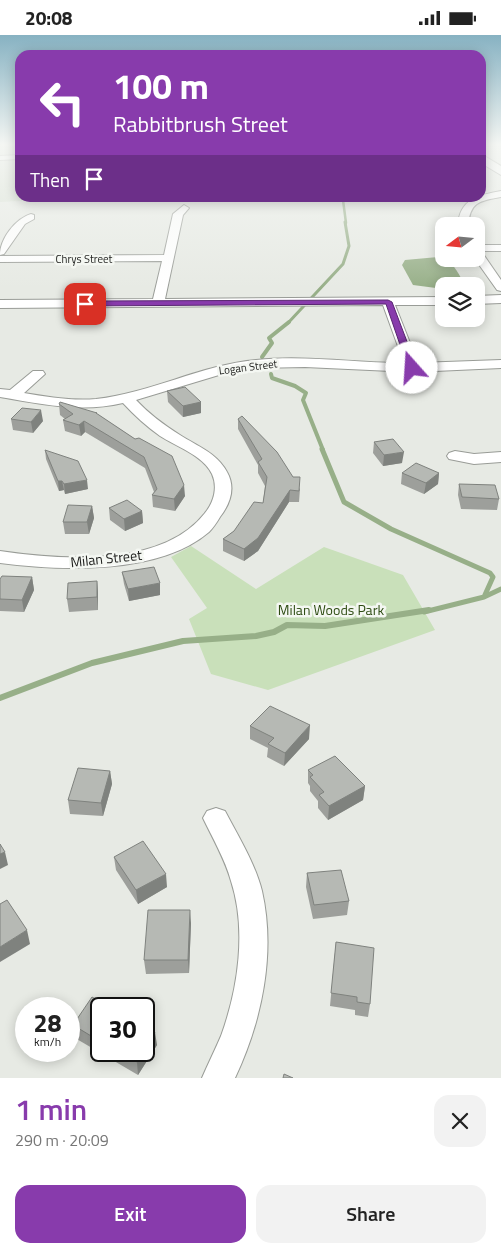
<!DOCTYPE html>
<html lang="en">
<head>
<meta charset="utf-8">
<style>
	body { margin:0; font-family:"Titillium Web",sans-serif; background:#f2f2f2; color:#222; height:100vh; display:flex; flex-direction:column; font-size:19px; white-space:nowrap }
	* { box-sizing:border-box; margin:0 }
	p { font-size:16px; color:#767676 }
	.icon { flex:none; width:28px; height:28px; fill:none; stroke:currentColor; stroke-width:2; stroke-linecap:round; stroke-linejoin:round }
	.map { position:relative; height:1043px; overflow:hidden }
	.details { display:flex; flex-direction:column; background:#fff; flex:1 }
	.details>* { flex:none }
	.top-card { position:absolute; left:15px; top:15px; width:471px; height:152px; border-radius:15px; box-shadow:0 2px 12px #0003; background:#883bac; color:#fff; overflow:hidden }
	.needle { width:32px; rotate:254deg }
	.fabs { position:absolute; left:435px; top:182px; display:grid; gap:10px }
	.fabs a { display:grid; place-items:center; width:50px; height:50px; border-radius:10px; background:#fff; box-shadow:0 2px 12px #0003; font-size:25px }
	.speed { position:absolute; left:15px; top:962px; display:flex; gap:10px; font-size:25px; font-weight:700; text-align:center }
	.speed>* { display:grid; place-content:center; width:65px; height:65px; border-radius:50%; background:#fff; box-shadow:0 2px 12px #0003; line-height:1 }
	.speed small { font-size:12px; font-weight:400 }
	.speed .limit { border:2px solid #111; border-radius:8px; background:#fff; color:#111 }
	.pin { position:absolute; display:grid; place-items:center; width:42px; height:42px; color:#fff; margin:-21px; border-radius:10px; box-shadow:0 2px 8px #0006 }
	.me { position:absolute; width:55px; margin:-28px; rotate:341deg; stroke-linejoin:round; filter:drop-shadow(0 0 4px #0008) }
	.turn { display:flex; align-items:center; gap:18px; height:105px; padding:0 15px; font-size:22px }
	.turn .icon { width:65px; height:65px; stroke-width:2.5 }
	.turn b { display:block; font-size:35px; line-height:42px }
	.then { display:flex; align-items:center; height:48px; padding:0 15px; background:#0003; gap:10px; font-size:19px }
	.round { display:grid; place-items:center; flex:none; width:52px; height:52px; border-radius:15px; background:#f2f2f2 }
	.overview { display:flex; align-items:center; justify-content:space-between; height:85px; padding:0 15px }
	h1 { font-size:30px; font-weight:600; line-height:38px; color:#883bac }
	.cta { display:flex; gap:10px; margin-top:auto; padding:10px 15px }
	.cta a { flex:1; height:58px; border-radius:15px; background:#883bac; color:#fff; font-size:20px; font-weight:600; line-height:58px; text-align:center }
	.cta a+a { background:#f2f2f2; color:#222 }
	.status { display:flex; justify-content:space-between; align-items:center; height:35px; padding:0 25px; background:#fff; direction:ltr }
	.status svg { height:14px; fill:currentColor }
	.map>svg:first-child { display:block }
	.built { fill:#d8e0d3 }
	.green { fill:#c9e0ba }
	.water { fill:#97af88 }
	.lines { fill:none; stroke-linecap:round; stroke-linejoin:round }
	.stream-far4 { stroke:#97af88; stroke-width:2.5 }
	.stream-far3 { stroke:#97af88; stroke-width:3 }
	.stream-far2 { stroke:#97af88; stroke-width:4 }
	.stream-far1 { stroke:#97af88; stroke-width:5 }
	.stream { stroke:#97af88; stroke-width:6 }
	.street-casing { stroke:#999c97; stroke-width:2 }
	.secondary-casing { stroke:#999c97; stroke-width:2 }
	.street { fill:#fff; fill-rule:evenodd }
	.secondary { fill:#fff; fill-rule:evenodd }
	.wall { fill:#9d9f9b }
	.shaded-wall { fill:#7f827e }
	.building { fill:#b6b9b4; stroke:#7f827e }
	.route { fill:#883bac; stroke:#582670 }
	.labels { text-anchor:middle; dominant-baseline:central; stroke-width:5; stroke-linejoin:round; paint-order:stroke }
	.far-street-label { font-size:11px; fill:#20211f; stroke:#f4f7f2 }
	.street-label { font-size:14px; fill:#20211f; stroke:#f4f7f2 }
	.park-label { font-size:14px; fill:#2e4c13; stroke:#f4f7f2 }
</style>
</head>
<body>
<div class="status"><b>20:08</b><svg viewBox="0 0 49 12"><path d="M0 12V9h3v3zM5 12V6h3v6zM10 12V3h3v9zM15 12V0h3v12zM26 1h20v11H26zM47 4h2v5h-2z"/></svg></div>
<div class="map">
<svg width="501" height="1043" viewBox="0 0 501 1043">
	<rect width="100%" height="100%" fill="#e7eae4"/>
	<path class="built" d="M0 108H20V162L76 163 0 167Z"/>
	<path class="green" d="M191 511 256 554 324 512 403 540 435 595 268 655 211 639 189 584 207 573 171 522Z"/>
	<path class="water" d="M438 222C450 225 455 232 461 243L455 251 436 253 413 250 402 230 405 225Z"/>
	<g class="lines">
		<path class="stream-far4" d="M346 188 343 165 347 162"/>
		<path class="stream-far3" d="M288 288 343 229 349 211 345 187"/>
		<path class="stream-far2" d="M262 322 272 308 269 303 289 287
			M271 339 272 343 295 351 306 358 303 365 323 415"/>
		<path class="stream-far1" d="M322 414 344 467 391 494 490 538 493 542 484 562
			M424 577 484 562 501 554"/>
		<path class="stream" d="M0 663 92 628 183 606 256 601 274 597 287 590 325 591 429 575"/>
		<defs>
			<path id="street" d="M20 120V124L0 125V121Z
				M501 156V162C479 166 470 167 468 191H458C459 164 479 160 501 156Z
				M184 170 189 173 183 180 165 264 444 262V270H395L418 328 501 325V333L413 337 305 332 255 333 219 340 136 365C149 379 164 390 180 400 197 411 217 418 227 437 236 453 230 469 220 482 217 487 213 493 209 497 159 540 61 536 0 528V516C62 525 162 533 205 478 214 467 218 452 212 439 203 420 175 411 160 401 146 391 134 380 123 368 81 378 42 369 0 362V354L10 355 33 336H43L45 339 24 358C48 362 72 366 96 364 151 358 201 330 256 325 305 320 355 328 404 328L383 270 0 273V265L153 264 162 226 0 227V221L164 220 173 179Z
				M31 179 34 180V184L25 189 4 219 0 220C0 204 15 184 31 179Z
				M476 210H501V216H481L501 245V256L497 255 475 224Z
				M501 260V268L476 269V261Z
				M455 416 474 419 501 417V427L474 429 449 424 447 421 449 418Z
				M216 773 225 776C238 801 255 828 262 856 276 918 262 986 235 1043H202C208 1029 215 1015 221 1001 238 954 247 895 231 846 225 824 213 804 203 783L207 776Z"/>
			<path id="secondary" d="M481 119 501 131V140L481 128Z"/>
		</defs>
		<use href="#street" class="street-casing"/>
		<use href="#secondary" class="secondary-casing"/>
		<use href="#street" class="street"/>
		<use href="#secondary" class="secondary"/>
	</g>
	<path class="wall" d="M167 356 201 367V378L183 382 168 367Z
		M59 369 97 379 135 404 185 461 175 476 153 472 152 460 154 457 145 433 85 397 81 401 65 396 63 385 65 384 60 380Z
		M11 384 43 386 33 398 13 395Z
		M238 384 300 454 299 467H289L258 516 244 526 223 516V504L234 496 263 468 265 451 258 438V430L238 394Z
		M374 407 402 428 383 431 373 418Z
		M45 415 88 454 65 459 64 455 59 456 46 424Z
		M402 438H439L438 449 424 459 401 449Z
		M459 449 499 464 497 475 461 474 458 460Z
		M92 471 94 483 89 499H65L63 487Z
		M109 473 142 476 143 488 125 496 110 485Z
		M122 537 160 560 129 566 124 549Z
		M32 542 34 555 24 577 0 576V544Z
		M97 546 98 558V575L69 577 67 564Z
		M250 691 309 704 284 731 267 722 268 713 250 704Z
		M308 735 365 751 363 765 328 785 318 773V766L310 756V751L308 748Z
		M110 736 112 749 103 781 70 779 68 765Z
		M114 822 167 852 138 869 116 835Z
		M307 838 349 866 347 880 313 884 306 852Z
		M191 888 189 938 146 939 144 925Z
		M336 907 370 969 368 982 355 980V975L330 971Z
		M101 974V1016H144L157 1010 138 1040 75 1003 73 990Z"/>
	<path class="shaded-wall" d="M201 367V378L183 382V371Z
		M41 375 43 386 33 398 31 387Z
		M84 386 85 397 81 401 79 390Z
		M404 417 402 428 383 431 384 420Z
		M439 438 438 449 424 459 426 448Z
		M87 445 88 454 65 459 64 449Z
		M58 446H62L64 455 59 456Z
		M184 450 185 461 175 476 174 464Z
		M290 455 289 467 258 516 244 526V514Z
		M92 471 94 483 89 499 87 487Z
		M142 476 143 488 125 496 124 484Z
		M32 542 34 555 24 577 22 565Z
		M97 546 98 558V575L97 562Z
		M160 548V560L129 566 128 554Z
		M310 690 309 704 284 731 285 718Z
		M110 736 112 749 103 781 101 768Z
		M365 751 363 765 328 785 329 771Z
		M5 817 8 830 0 834V819Z
		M166 839 167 852 138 869 136 855Z
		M190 875 191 888 189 938 188 925Z
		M27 895 30 909 0 927V912Z
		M155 997 157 1010 138 1040 137 1027Z"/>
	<path class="building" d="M185 352 201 367 183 371 167 356Z
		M60 367 97 378H96L135 404 139 403 172 421 184 450 174 464 152 460 157 454 144 422 84 386 79 390 63 385 73 379 59 369Z
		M22 373 41 375 31 387 11 384Z
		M242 381 277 417 293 442H300L299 456 290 455 258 503 244 514 223 504 234 496 254 467 263 468 267 442 258 427 262 424 238 384Z
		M393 404 404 417 384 420 374 407Z
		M45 415 78 426 87 445 64 449 62 446H58Z
		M416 428 439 438 426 448 402 438Z
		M459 449 495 450 499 464 462 462Z
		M127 465 142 476 124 484 109 473Z
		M68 470 92 471 87 487H63Z
		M154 532 160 548 128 554 122 537Z
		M2 541 32 542 22 565 0 564V544Z
		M97 546V562L67 564 68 548Z
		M270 671 310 690 285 718 268 709 274 703 250 691Z
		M335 721 365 751 329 771 319 760 324 757 310 742 313 740 308 735Z
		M78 733 110 736 101 768 68 765Z
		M143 806 166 839 136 855 114 822Z
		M0 809 5 817 0 819Z
		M341 835 349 866 314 870 307 838Z
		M7 865 27 895 0 912V869Z
		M148 875H190L188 925H144Z
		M336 907 374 913 370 969 357 967V962L331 958Z
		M92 962 113 974H101V1007L73 990Z
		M144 991 155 997 144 1016Z
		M118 1016H143L137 1027Z
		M284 1039 293 1043H283Z"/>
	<linearGradient id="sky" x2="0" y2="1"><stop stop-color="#87b2c2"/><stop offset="0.43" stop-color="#f4f6f3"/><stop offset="1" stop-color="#f4f6f3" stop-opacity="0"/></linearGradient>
	<rect width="501" height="254" fill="url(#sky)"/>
	<path class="route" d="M388 265 392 267 417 333 415 335 408 333 386 269 85 271 81 269 85 266Z"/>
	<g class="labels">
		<g class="far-street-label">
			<text x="84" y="224">Chrys Street</text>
			<text transform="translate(248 332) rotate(-7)">Logan Street</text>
		</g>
		<g class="street-label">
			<text transform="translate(106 523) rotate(-6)">Milan Street</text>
		</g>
		<g class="park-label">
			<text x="331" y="574">Milan Woods Park</text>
		</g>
	</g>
</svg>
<div class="fabs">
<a><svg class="needle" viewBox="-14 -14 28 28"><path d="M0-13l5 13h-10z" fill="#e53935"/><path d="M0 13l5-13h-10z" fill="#767676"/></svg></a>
<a><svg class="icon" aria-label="layers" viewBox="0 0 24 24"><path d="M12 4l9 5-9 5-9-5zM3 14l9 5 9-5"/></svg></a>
</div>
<div class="speed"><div>28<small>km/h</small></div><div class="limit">30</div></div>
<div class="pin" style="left:85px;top:269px;background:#d93025"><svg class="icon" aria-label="arrive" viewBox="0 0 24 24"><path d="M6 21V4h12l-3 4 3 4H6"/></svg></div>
<svg class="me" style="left:412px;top:333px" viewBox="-20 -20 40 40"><circle r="19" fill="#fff"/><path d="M0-13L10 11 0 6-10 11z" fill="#883bac"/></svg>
<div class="top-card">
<div class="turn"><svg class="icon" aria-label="left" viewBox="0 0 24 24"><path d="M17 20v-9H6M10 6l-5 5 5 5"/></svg><div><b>100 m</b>Rabbitbrush Street</div></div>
<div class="then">Then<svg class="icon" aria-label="arrive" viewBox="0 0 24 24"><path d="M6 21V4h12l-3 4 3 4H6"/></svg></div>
</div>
</div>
<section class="details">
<div class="overview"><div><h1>1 min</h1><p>290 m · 20:09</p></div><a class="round"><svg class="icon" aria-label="close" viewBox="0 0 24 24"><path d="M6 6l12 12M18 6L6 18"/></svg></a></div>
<div class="cta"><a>Exit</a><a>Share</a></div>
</section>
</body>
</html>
